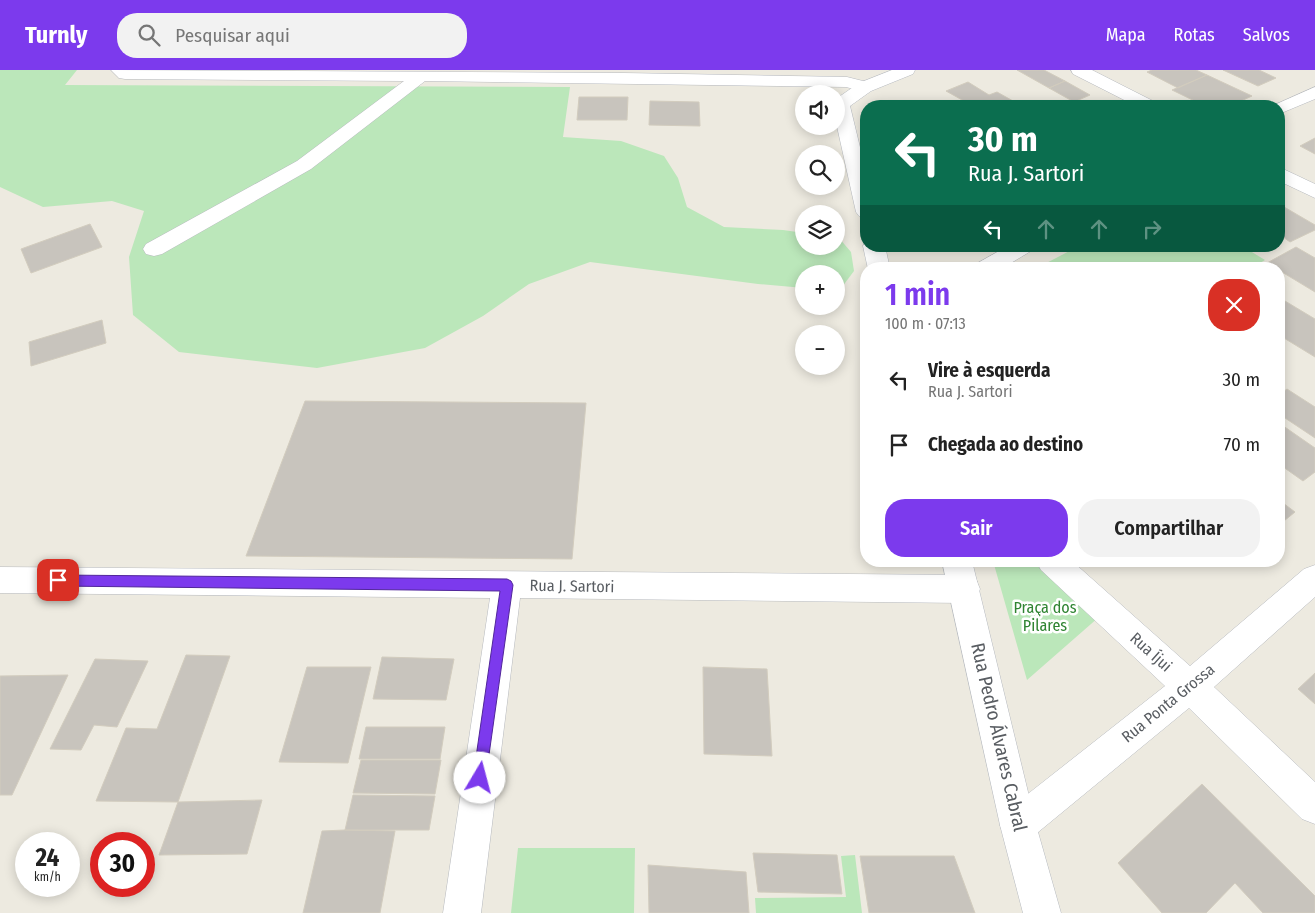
<!DOCTYPE html>
<html lang="pt">
<head>
<meta charset="utf-8">
<style>
	body { margin:0; font-family:"Fira Sans Condensed",sans-serif; background:#f2f2f2; color:#222; height:100vh; display:flex; flex-direction:column; font-size:19px; white-space:nowrap }
	* { box-sizing:border-box; margin:0 }
	p { font-size:16px; color:#767676 }
	.icon { flex:none; width:28px; height:28px; fill:none; stroke:currentColor; stroke-width:2; stroke-linecap:round; stroke-linejoin:round }
	.map { position:relative; flex:1; overflow:hidden }
	.sheet { position:absolute; left:860px; top:192px; width:425px; height:305px; display:flex; flex-direction:column; background:#fff; border-radius:20px; box-shadow:0 2px 12px #0003 }
	.sheet>* { flex:none }
	.banner { position:absolute; left:860px; top:30px; width:425px; height:152px; border-radius:20px; box-shadow:0 2px 12px #0003; background:#0b6e4f; color:#fff; overflow:hidden }
	.tools { position:absolute; left:795px; top:15px; display:grid; gap:10px }
	.tools a { display:grid; place-items:center; width:50px; height:50px; border-radius:50%; background:#fff; box-shadow:0 2px 12px #0003; font-size:25px }
	.speed { position:absolute; left:15px; top:762px; display:flex; gap:10px; font-size:25px; font-weight:700; text-align:center }
	.speed>* { display:grid; place-content:center; width:65px; height:65px; border-radius:50%; background:#fff; box-shadow:0 2px 12px #0003; line-height:1 }
	.speed small { font-size:12px; font-weight:400 }
	.speed .limit { border:8px solid #d22; background:#fff; color:#111 }
	.pin { position:absolute; display:grid; place-items:center; width:42px; height:42px; color:#fff; margin:-21px; border-radius:10px; box-shadow:0 2px 8px #0006 }
	.me { position:absolute; width:55px; margin:-28px; rotate:8deg; stroke-linejoin:round; filter:drop-shadow(0 0 4px #0008) }
	.turn { display:flex; align-items:center; gap:18px; height:105px; padding:0 25px; font-size:22px }
	.turn .icon { width:65px; height:65px; stroke-width:2.5 }
	.turn b { display:block; font-size:35px; line-height:42px }
	.lanes { display:flex; align-items:center; height:48px; padding:0 25px; background:#0003; justify-content:center; gap:25px; direction:ltr }
	.lanes .off { opacity:.35 }
	.round { display:grid; place-items:center; flex:none; width:52px; height:52px; border-radius:20px; background:#f2f2f2 }
	.headline { display:flex; align-items:center; justify-content:space-between; height:85px; padding:0 25px }
	h1 { font-size:30px; font-weight:600; line-height:38px; color:#7c3aed }
	.action { display:flex; gap:10px; margin-top:auto; padding:10px 25px }
	.action a { flex:1; height:58px; border-radius:20px; background:#7c3aed; color:#fff; font-size:20px; font-weight:600; line-height:58px; text-align:center }
	.action a+a { background:#f2f2f2; color:#222 }
	ul { padding:0; list-style:none }
	li { display:flex; align-items:center; gap:15px; height:65px; padding:0 25px }
	li div { flex:1 }
	li b { display:block; font-size:19px }
	li em { font-style:normal }
	header { display:flex; align-items:center; gap:30px; box-sizing:border-box; height:70px; padding:0 25px; background:#7c3aed; color:#fff }
	header strong { font-size:24px }
	nav { display:flex; gap:28px; margin-inline-start:auto; font-size:18px }
	.search { width:350px; height:45px; background:#f2f2f2; display:flex; align-items:center; gap:12px; box-sizing:border-box; padding:0 18px; border-radius:20px; color:#767676; font-size:19px }
	.map>svg:first-child { display:block }
	.green { fill:#bbe7ba }
	.building { fill:#c8c4bd; stroke:#d2ccbe }
	.lines { fill:none; stroke-linecap:round; stroke-linejoin:round }
	.street-casing { stroke:#b6b9be; stroke-width:1 }
	.secondary-casing { stroke:#b6bac0; stroke-width:1 }
	.street { fill:#fff; fill-rule:evenodd }
	.secondary { fill:#fff; fill-rule:evenodd }
	.route { fill:#7c3aed; stroke:#51269a }
	.labels { text-anchor:middle; dominant-baseline:central; stroke-width:5; stroke-linejoin:round; paint-order:stroke }
	.street-label { font-size:16px; fill:#595d62; stroke:#fff }
	.park-label { font-size:16px; fill:#2f8432; stroke:#fff }
	.near-street-label { font-size:19px; fill:#595d62; stroke:#fff }
</style>
</head>
<body>
<header>
<strong>Turnly</strong>
<div class="search"><svg class="icon" aria-label="search" viewBox="0 0 24 24"><circle cx="10" cy="10" r="6"/><path d="M15 15l6 6"/></svg>Pesquisar aqui</div>
<nav><a>Mapa</a><a>Rotas</a><a>Salvos</a></nav>
</header>
<div class="map">
<svg width="1315" height="843" viewBox="0 0 1315 843">
	<rect width="100%" height="100%" fill="#edeae0"/>
	<path class="green" d="M0 0H77L65 15 570 17 563 67 621 71 664 86 678 108 687 137 724 157 783 160 804 163V176H836V168H839L851 182 854 201 839 221H836V204H804V218L758 214 590 192 529 214 483 246 425 278 317 298 179 282 133 245 129 187 144 141 112 131 43 137 0 117Z
		M1079 176H1242L1265 190 1250 199H1035Z
		M993 491H1037L1099 547 1027 610Z
		M518 778H635L634 843H511Z
		M855 785 862 843H756L755 828 846 827 841 786Z"/>
	<path class="building" d="M1017 0H1044L1065 11 1049 18Z
		M1152 0H1196L1207 5 1178 18 1147 2Z
		M1223 0H1259L1276 8 1258 16Z
		M1207 5 1252 26 1230 36H1205L1172 20Z
		M1065 11 1090 25 1074 32 1049 18Z
		M968 12 989 25 997 22 1013 31 1001 36H973L946 21Z
		M579 27H628L627 50H577Z
		M650 31 699 32 700 56 649 55Z
		M1315 68V84L1300 76Z
		M1279 134 1315 155V160L1290 172 1279 164Z
		M90 154 102 177 31 203 21 179Z
		M1296 177 1315 188V222L1267 193Z
		M1280 228 1315 249V287L1279 265Z
		M102 250 106 273 31 296 29 272Z
		M1287 319 1315 337V368L1279 344V325Z
		M305 331 586 333 572 489 246 486Z
		M1279 353 1315 378V402L1303 411 1279 394Z
		M1279 430 1295 442 1279 455Z
		M186 585 230 586 178 732 96 731 126 658 157 659Z
		M382 587 454 589 446 630 373 629Z
		M95 589 148 591 117 657 94 655 81 680 50 679Z
		M307 597H371L348 693 279 692Z
		M703 597 767 599 772 686 704 684Z
		M1315 603V634L1298 619Z
		M68 605 12 725H0V606Z
		M366 657H445L440 689H359Z
		M361 690H441L435 724 353 723Z
		M1202 714 1315 826V843H1263L1235 813 1206 843H1162L1118 793Z
		M353 725 435 726 429 760H345Z
		M262 730 247 784 159 785 178 732Z
		M345 760 395 761 380 843H303L322 761Z
		M753 783 837 785 842 824 758 822Z
		M860 786H954L975 843H869Z
		M648 795 746 802 749 843H649Z"/>
	<g class="lines">
		<defs>
			<path id="street" d="M111 0 624 3 847 7 871 13 874 17 871 21 865 22 846 17 425 11 311 99 162 184 154 186 146 184 143 179 146 174 297 91 404 11 125 9 119 8Z
				M1071 0H1092L1155 32 1158 36H1136L1073 4Z
				M1315 17V29L1279 44V36H1272Z
				M1279 97 1315 114V128L1279 111Z
				M1008 176H1034L1031 181 1001 199H973L976 194Z
				M1036 491H1072L1190 596 1304 499 1315 495V527L1214 617 1315 712V754L1302 749 1189 638 1031 768 1018 773 1005 768 1000 755 1005 742 1165 616 1041 500Z
				M0 497 965 505 976 509 980 519 976 529 965 533 520 528 481 843H443L490 528 0 523Z"/>
			<path id="secondary" d="M892 0H915L913 4 871 21 850 36 866 102V148L859 146 856 142 836 52V29L859 13Z
				M866 172V176H885L890 199H868L863 176Z
				M942 491H972L1036 755 1061 843H1023L1000 755Z"/>
		</defs>
		<use href="#street" class="street-casing"/>
		<use href="#secondary" class="secondary-casing"/>
		<use href="#street" class="street"/>
		<use href="#secondary" class="secondary"/>
	</g>
	<path class="route" d="M58 505 507 509 511 511 513 515 485 713 480 715 475 713 473 708 500 521 58 516 54 514 52 510 54 507Z"/>
	<g class="labels">
		<g class="street-label">
			<text transform="translate(572 516) rotate(1)">Rua J. Sartori</text>
			<text transform="translate(1151 582) rotate(42)">Rua Íjui</text>
			<text transform="translate(1168 633) rotate(-39)">Rua Ponta Grossa</text>
		</g>
		<g class="park-label">
			<text x="1045" y="537">Praça dos<tspan x="1045" dy="18">Pilares</tspan></text>
		</g>
		<g class="near-street-label">
			<text transform="translate(999 667) rotate(77)">Rua Pedro Álvares Cabral</text>
		</g>
	</g>
</svg>
<div class="tools">
<a><svg class="icon" aria-label="sound" viewBox="0 0 24 24"><path d="M4 9h4l5-4v14l-5-4H4zM17 9q2 3 0 6"/></svg></a>
<a><svg class="icon" aria-label="search" viewBox="0 0 24 24"><circle cx="10" cy="10" r="6"/><path d="M15 15l6 6"/></svg></a>
<a><svg class="icon" aria-label="layers" viewBox="0 0 24 24"><path d="M12 4l9 5-9 5-9-5zM3 14l9 5 9-5"/></svg></a>
<a>+</a>
<a>−</a>
</div>
<div class="speed"><div>24<small>km/h</small></div><div class="limit">30</div></div>
<div class="pin" style="left:58px;top:510px;background:#d93025"><svg class="icon" aria-label="arrive" viewBox="0 0 24 24"><path d="M6 21V4h12l-3 4 3 4H6"/></svg></div>
<svg class="me" style="left:480px;top:708px" viewBox="-20 -20 40 40"><circle r="19" fill="#fff"/><path d="M0-13L10 11 0 6-10 11z" fill="#7c3aed"/></svg>
<div class="banner">
<div class="turn"><svg class="icon" aria-label="left" viewBox="0 0 24 24"><path d="M17 20v-9H6M10 6l-5 5 5 5"/></svg><div><b>30 m</b>Rua J. Sartori</div></div>
<div class="lanes"><svg class="icon" aria-label="left" viewBox="0 0 24 24"><path d="M17 20v-9H6M10 6l-5 5 5 5"/></svg><svg class="icon off" aria-label="ahead" viewBox="0 0 24 24"><path d="M12 20V5M6 11l6-6 6 6"/></svg><svg class="icon off" aria-label="ahead" viewBox="0 0 24 24"><path d="M12 20V5M6 11l6-6 6 6"/></svg><svg class="icon off" aria-label="right" viewBox="0 0 24 24"><path d="M7 20v-9h11M14 6l5 5-5 5"/></svg></div>
</div>
<section class="sheet">
<div class="headline"><div><h1>1 min</h1><p>100 m · 07:13</p></div><a class="round" style="background:#d93025;color:#fff"><svg class="icon" aria-label="close" viewBox="0 0 24 24"><path d="M6 6l12 12M18 6L6 18"/></svg></a></div>
<ul>
<li><svg class="icon" aria-label="left" viewBox="0 0 24 24"><path d="M17 20v-9H6M10 6l-5 5 5 5"/></svg><div><b>Vire à esquerda</b><p>Rua J. Sartori</p></div><em>30 m</em></li>
<li><svg class="icon" aria-label="arrive" viewBox="0 0 24 24"><path d="M6 21V4h12l-3 4 3 4H6"/></svg><div><b>Chegada ao destino</b></div><em>70 m</em></li>
</ul>
<div class="action"><a>Sair</a><a>Compartilhar</a></div>
</section>
</div>
</body>
</html>
